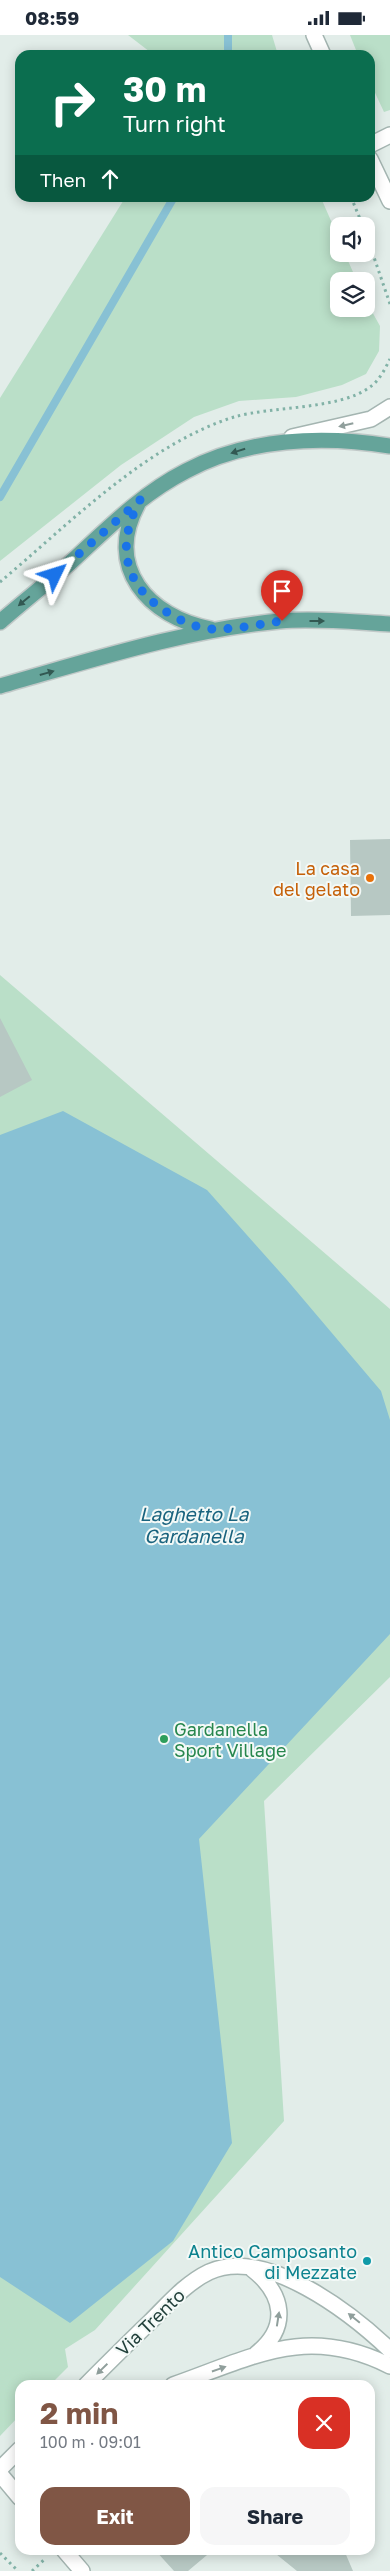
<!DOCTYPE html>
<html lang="en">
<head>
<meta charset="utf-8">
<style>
	body { margin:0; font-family:"Golos Text",sans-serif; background:#f6f6f7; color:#1f2937; height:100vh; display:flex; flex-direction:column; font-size:19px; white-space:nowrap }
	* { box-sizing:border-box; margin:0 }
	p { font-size:16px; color:#747a83 }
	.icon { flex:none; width:28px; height:28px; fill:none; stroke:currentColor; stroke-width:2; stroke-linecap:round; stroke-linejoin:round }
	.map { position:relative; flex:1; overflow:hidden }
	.sheet { position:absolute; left:15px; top:2345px; width:360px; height:175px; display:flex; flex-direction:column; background:#fff; border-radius:15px; box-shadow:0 2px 12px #0003 }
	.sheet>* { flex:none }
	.top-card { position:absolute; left:15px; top:15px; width:360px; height:152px; border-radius:15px; box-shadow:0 2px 12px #0003; background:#0b6e4f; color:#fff; overflow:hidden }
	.controls { position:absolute; left:330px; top:182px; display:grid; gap:10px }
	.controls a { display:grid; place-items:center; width:45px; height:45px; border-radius:10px; background:#fff; box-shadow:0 2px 12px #0003; font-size:25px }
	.pin { position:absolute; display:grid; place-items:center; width:42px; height:42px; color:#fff; margin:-51px -21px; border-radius:50% 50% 50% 0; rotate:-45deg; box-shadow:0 0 5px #0007 }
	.pin .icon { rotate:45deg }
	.me { position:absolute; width:55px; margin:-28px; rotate:49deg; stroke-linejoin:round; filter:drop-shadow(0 0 4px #0008) }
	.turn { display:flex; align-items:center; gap:18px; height:105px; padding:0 25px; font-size:22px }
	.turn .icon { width:65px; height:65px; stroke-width:2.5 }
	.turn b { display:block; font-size:35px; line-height:42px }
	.then { display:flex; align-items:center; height:48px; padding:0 25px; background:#0003; gap:10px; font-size:19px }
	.round { display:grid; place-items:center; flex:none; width:52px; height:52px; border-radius:15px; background:#f6f6f7 }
	.overview { display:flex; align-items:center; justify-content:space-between; height:85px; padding:0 25px }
	h1 { font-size:30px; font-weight:700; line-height:38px; color:#805645 }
	.primary-button { display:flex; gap:10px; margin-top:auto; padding:10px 25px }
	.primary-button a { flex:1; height:58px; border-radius:15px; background:#805645; color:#fff; font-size:20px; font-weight:700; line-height:58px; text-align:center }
	.primary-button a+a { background:#f6f6f7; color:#1f2937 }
	.status { display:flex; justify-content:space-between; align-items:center; height:35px; padding:0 25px; background:#fff; direction:ltr }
	.status svg { height:14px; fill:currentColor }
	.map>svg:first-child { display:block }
	.green { fill:#badfc8 }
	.water { fill:#88c1d4 }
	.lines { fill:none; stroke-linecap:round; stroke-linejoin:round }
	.stream { stroke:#88c1d4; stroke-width:8 }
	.building { fill:#b7c8c3 }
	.minor-casing { stroke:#a4b5b1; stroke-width:18 }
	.major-casing { stroke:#c1c9c8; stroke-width:18 }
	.path { stroke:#82b2a7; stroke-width:3; stroke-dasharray:2.5 4; stroke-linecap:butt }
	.minor { stroke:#fff; stroke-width:15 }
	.major { stroke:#65a49a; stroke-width:15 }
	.oneway { fill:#909f9c }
	.oneway2 { fill:#325852 }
	.route { stroke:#1a73e8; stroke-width:9; stroke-dasharray:0 16.2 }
	.food-dot { fill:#e8710a; stroke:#f3f9f7; stroke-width:2 }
	.leisure-dot { fill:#2e9e5b; stroke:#f3f9f7; stroke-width:2 }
	.culture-dot { fill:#0f9aa8; stroke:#f3f9f7; stroke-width:2 }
	.labels { text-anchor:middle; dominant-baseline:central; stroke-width:4; stroke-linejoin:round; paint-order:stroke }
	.food-label { font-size:18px; fill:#c56008; stroke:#f3f9f7; text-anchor:end }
	.leisure-label { font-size:18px; fill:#27864d; stroke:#f3f9f7; text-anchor:start }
	.culture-label { font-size:18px; fill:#0d838f; stroke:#f3f9f7; text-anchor:end }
	.street-label { font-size:18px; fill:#213f3a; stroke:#f3f9f7 }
	.water-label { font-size:19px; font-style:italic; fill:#19637e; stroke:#f3f9f7 }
</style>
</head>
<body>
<div class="status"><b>08:59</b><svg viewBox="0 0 49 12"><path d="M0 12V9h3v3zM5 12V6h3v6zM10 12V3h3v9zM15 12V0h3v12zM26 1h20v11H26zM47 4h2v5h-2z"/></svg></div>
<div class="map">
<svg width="390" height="2536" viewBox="0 0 390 2536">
	<rect width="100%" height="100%" fill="#e2ede9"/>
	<path class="green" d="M128 0H272L278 20H154Z
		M350 0H390V75L384 77 370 47V20H358Z
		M125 163H321L339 204V219H345L357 246H339V274H366V266L380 291 379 316 366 339 342 350 296 362 239 366 194 382 121 430 0 526V363Z
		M0 940 390 1274V1642L264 1766 284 2086 95 2295 65 2314 68 2332 50 2350H20V2380L0 2401Z"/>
	<path class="water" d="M63 1076 207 1155 287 1245 381 1356 390 1385V1599L199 1804 232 2108 173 2206 70 2288 0 2242V1100Z"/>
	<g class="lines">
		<path class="stream" d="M228 0V20
			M0 462 174 162"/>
	</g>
	<path class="building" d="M390 804V880L351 881 350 805Z
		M0 983 32 1045 0 1062Z
		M155 2515H213L188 2536H174Z
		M271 2515H344L353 2536H297Z"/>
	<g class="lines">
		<defs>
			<path id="minor" d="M314 0 323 20
				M370 110 390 100
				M370 124 390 166
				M292 402 371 384 390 372
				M252 2234C284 2259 290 2292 256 2319
				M86 2350C107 2329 129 2307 151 2286 169 2268 186 2248 209 2237 266 2211 352 2279 390 2315
				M173 2350C253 2322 307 2289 390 2331
				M0 2434 20 2414
				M0 2439 20 2463
				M64 2515 82 2536"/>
			<path id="major" d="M138 469C104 532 148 582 211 594
				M0 587C23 567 47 548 70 528 106 495 141 459 186 436 248 403 322 400 390 411
				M0 651C92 625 184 595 280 586 316 583 354 587 390 589"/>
		</defs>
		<use href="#minor" class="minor-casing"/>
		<use href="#major" class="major-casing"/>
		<path class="path" d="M351 162 363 191
			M366 199 390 269
			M0 547C69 489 147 409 234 382 272 371 339 375 370 352 379 346 385 334 390 324
			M0 2518 18 2536
			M32 2536 46 2523"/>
		<use href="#minor" class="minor"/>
		<use href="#major" class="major"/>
	</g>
	<defs><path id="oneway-solid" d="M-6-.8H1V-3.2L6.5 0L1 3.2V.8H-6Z" transform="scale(1.25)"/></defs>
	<g class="oneway">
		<use href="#oneway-solid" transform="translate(346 390) rotate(167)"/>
		<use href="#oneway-solid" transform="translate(354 2283) rotate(-141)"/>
		<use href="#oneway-solid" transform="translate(278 2284) rotate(-81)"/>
		<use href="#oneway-solid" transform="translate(102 2334) rotate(136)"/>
		<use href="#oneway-solid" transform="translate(219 2334) rotate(-19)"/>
	</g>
	<g class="oneway2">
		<use href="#oneway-solid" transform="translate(238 416) rotate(163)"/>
		<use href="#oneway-solid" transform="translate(24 566) rotate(140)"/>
		<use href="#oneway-solid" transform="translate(317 586)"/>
		<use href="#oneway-solid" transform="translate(47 638) rotate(-16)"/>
	</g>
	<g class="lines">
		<path class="route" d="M55 540 140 465C115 511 124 552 170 579 183 587 201 595 217 594 238 594 261 589 282 586"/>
	</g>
	<circle class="food-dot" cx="370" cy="843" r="5"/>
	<circle class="leisure-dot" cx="164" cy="1704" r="5"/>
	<circle class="culture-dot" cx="367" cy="2226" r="5"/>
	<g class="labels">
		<g class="food-label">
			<text x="360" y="833">La casa<tspan x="360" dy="21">del gelato</tspan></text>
		</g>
		<g class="leisure-label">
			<text x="174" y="1694">Gardanella<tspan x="174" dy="21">Sport Village</tspan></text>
		</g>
		<g class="culture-label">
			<text x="357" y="2216">Antico Camposanto<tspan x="357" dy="21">di Mezzate</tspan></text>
		</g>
		<g class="street-label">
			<text transform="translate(150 2287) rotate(-44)">Via Trento</text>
		</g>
		<g class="water-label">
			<text x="194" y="1478">Laghetto La<tspan x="194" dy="22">Gardanella</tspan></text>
		</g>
	</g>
</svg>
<div class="controls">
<a><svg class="icon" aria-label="sound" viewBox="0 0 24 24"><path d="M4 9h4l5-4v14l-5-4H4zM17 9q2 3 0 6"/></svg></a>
<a><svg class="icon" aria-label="layers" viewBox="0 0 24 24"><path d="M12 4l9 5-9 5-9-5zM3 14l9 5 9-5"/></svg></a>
</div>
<div class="pin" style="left:282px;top:586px;background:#d93025"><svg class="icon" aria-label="arrive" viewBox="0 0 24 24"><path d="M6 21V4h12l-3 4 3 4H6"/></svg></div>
<svg class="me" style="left:55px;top:540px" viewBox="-20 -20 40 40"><path d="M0-17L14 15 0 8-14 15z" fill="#1a73e8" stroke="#fff" stroke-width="4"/></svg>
<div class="top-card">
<div class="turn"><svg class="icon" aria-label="right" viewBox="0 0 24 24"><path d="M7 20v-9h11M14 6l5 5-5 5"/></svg><div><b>30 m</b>Turn right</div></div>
<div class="then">Then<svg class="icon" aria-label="ahead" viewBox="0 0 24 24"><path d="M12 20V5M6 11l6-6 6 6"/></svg></div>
</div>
<section class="sheet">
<div class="overview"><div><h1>2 min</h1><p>100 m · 09:01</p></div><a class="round" style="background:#d93025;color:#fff"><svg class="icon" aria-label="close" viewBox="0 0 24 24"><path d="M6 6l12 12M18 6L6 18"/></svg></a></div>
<div class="primary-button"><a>Exit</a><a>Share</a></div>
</section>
</div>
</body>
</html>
